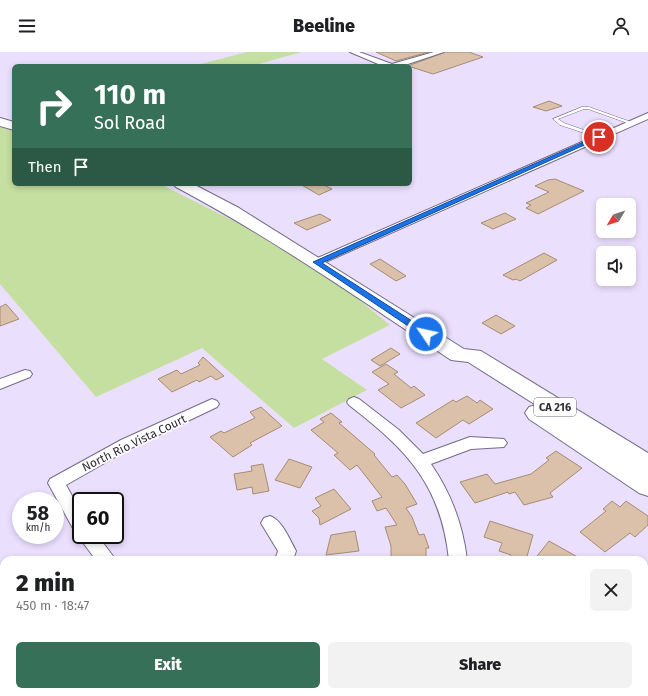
<!DOCTYPE html>
<html lang="en">
<head>
<meta charset="utf-8">
<style>
	body { margin:0; font-family:"Fira Sans",sans-serif; background:#f2f2f2; color:#202124; height:100vh; display:flex; flex-direction:column; font-size:15px; white-space:nowrap }
	* { box-sizing:border-box; margin:0 }
	p { font-size:13px; color:#757577 }
	.icon { flex:none; width:22px; height:22px; fill:none; stroke:currentColor; stroke-width:2; stroke-linecap:round; stroke-linejoin:round }
	.map { position:relative; flex:1; overflow:hidden }
	.panel { position:absolute; left:0px; top:504px; width:648px; height:140px; display:flex; flex-direction:column; background:#fff; border-radius:12px 12px 0 0; box-shadow:0 2px 6px #0003 }
	.panel>* { flex:none }
	.hud { position:absolute; left:12px; top:12px; width:400px; height:122px; border-radius:6px; box-shadow:0 2px 6px #0003; background:#377058; color:#fff; overflow:hidden }
	.needle { width:26px; rotate:231deg }
	.controls { position:absolute; left:596px; top:146px; display:grid; gap:8px }
	.controls a { display:grid; place-items:center; width:40px; height:40px; border-radius:6px; background:#fff; box-shadow:0 2px 6px #0003; font-size:20px }
	.speed { position:absolute; left:12px; top:440px; display:flex; gap:8px; font-size:20px; font-weight:700; text-align:center }
	.speed>* { display:grid; place-content:center; width:52px; height:52px; border-radius:50%; background:#fff; box-shadow:0 2px 6px #0003; line-height:1 }
	.speed small { font-size:10px; font-weight:400 }
	.speed .limit { border:2px solid #111; border-radius:6px; background:#fff; color:#111 }
	.pin { position:absolute; display:grid; place-items:center; width:34px; height:34px; color:#fff; margin:-17px; border:2px solid #fff; border-radius:50%; box-shadow:0 1px 4px #0007 }
	.me { position:absolute; width:44px; margin:-22px; rotate:304deg; stroke-linejoin:round; filter:drop-shadow(0 0 3px #0008) }
	.turn { display:flex; align-items:center; gap:14px; height:84px; padding:0 16px; font-size:18px }
	.turn .icon { width:52px; height:52px; stroke-width:2.5 }
	.turn b { display:block; font-size:28px; line-height:34px }
	.then { display:flex; align-items:center; height:38px; padding:0 16px; background:#0003; gap:8px; font-size:15px }
	.round { display:grid; place-items:center; flex:none; width:42px; height:42px; border-radius:6px; background:#f2f2f2 }
	.overview { display:flex; align-items:center; justify-content:space-between; height:68px; padding:0 16px }
	h1 { font-size:24px; font-weight:800; line-height:30px }
	.primary-button { display:flex; gap:8px; margin-top:auto; padding:8px 16px }
	.primary-button a { flex:1; height:46px; border-radius:6px; background:#377058; color:#fff; font-size:16px; font-weight:800; line-height:46px; text-align:center }
	.primary-button a+a { background:#f2f2f2; color:#202124 }
	header { display:flex; justify-content:space-between; align-items:center; height:52px; padding:0 16px; background:#fff; font-size:18px; font-weight:800 }
	.map>svg:first-child { display:block }
	.green { fill:#c5dfa0 }
	.building { fill:#dbc1a9; stroke:#a48c75 }
	.lines { fill:none; stroke-linecap:round; stroke-linejoin:round }
	.service-casing { stroke:#756b86; stroke-width:1 }
	.minor-casing { stroke:#756b86; stroke-width:2 }
	.primary-casing { stroke:#756b86; stroke-width:2 }
	.service { fill:#fff; fill-rule:evenodd }
	.minor { fill:#fff; fill-rule:evenodd }
	.primary { fill:#fff; fill-rule:evenodd }
	.route { fill:#1a73e8; stroke:#114b97 }
	.labels { text-anchor:middle; dominant-baseline:central; stroke-width:3.5; stroke-linejoin:round; paint-order:stroke }
	.shield { fill:#fff; stroke:#6e6b73; stroke-width:1 }
	.shield-label { font-size:11px; font-weight:bold; fill:#302b37 }
	.street-label { font-size:12px; fill:#302b37; stroke:#fff }
</style>
</head>
<body>
<header><svg class="icon" aria-label="menu" viewBox="0 0 24 24"><path d="M4 6h16M4 12h16M4 18h16"/></svg>Beeline<svg class="icon" aria-label="person" viewBox="0 0 24 24"><circle cx="12" cy="8" r="4"/><path d="M4 21q1-7 8-7t8 7"/></svg></header>
<div class="map">
<svg width="648" height="644" viewBox="0 0 648 644">
	<rect width="100%" height="100%" fill="#ebdffe"/>
	<path class="green" d="M247 0H302L251 14H193Z
		M0 75 14 79V132H160L258 181 351 241 390 273 322 307 367 338 294 376 202 296 96 345 0 232Z"/>
	<path class="building" d="M376 0H429L396 9Z
		M445 0H469L483 5 433 22 408 14Z
		M549 49 562 54 546 59 533 55Z
		M555 127 584 139 538 162 526 156 531 153 526 151 549 140 535 134 548 128Z
		M300 132H322L332 137 319 143Z
		M505 161 516 167 493 177 481 171Z
		M320 162 331 168 307 178 294 171Z
		M544 201 557 208 520 229 516 227 513 228 503 223Z
		M380 207 394 216 406 224 396 229 370 212Z
		M6 252 19 267 0 274V255Z
		M496 263 515 274 501 282 482 271Z
		M391 296 400 302 380 314 371 308Z
		M203 305 224 324 216 328 211 324 199 330 197 328 172 340 158 327 177 318 181 322 200 313 198 311Z
		M386 312 398 320 394 322 411 336 414 334 425 343 401 356 378 338 389 332 372 320Z
		M467 344 477 351 480 348 493 357 469 372 463 368 436 386 416 371 453 348 456 350Z
		M261 355 282 374 250 391 252 393 233 405 210 385 221 379 224 381 255 366 250 360Z
		M331 361 342 370 339 371 375 402 374 403 392 425 397 423 405 432 417 452 406 456 412 465 419 483 424 482 429 496H426V508H391V494L385 475 397 473 386 456 377 459 372 449 382 445 357 413 350 418 334 403 338 401 311 378 324 370 320 367Z
		M556 399 582 416 550 441 553 445 524 453 515 440 509 442 508 440 475 451 460 430 487 422 495 432 531 422 549 408 546 406Z
		M289 407 312 415 300 436 275 428Z
		M263 412 269 439 253 442 252 435 237 438 234 422 252 419 251 414Z
		M334 437 351 457 320 473 319 466 312 459 321 454 315 446Z
		M612 449 620 455 626 449 648 464V473L635 485 630 481 605 500 580 480 606 459 603 457Z
		M490 469 533 483 526 508H509L511 503 499 499 502 491 484 485Z
		M355 479 359 499 326 503 331 483Z
		M549 489 583 508H534Z"/>
	<g class="lines">
		<defs>
			<path id="service" d="M582 55H589L634 71 630 72 588 57H584L558 67 564 71 601 84V86H599L560 73 553 67Z"/>
			<path id="minor" d="M350 0H359L392 12 434 0H444L402 14H383Z
				M648 61V67L321 212 317 213 311 210 313 208Z
				M25 318 30 319 32 322 30 325 0 337V327Z
				M354 345 359 347 399 378 423 402 470 385 504 387 507 391 504 395 471 397 431 412C451 441 463 473 467 508H449C441 432 407 398 349 353L347 350 349 347Z
				M212 347 217 349 219 352 217 355 131 396 66 433 81 460V483H97L116 508H96L81 488 79 481 75 480 48 431 50 427 121 388Z
				M270 464C282 468 290 488 296 499L293 508H275L278 499 261 471 264 466Z
				M648 540V558L644 559V541Z
				M360 640H385L387 644H361Z
				M412 640H433L432 644H410Z"/>
			<path id="primary" d="M0 66 14 70V78L0 74Z
				M173 132H193L239 156 464 297 481 299 648 401V444L639 441 529 367 525 361 529 355 536 353 468 310 451 308C361 248 272 186 176 135Z"/>
		</defs>
		<use href="#service" class="service-casing"/>
		<use href="#minor" class="minor-casing"/>
		<use href="#primary" class="primary-casing"/>
		<use href="#service" class="service"/>
		<use href="#minor" class="minor"/>
		<use href="#primary" class="primary"/>
	</g>
	<path class="route" d="M597 84 602 85 322 211 429 280V284H423L313 210Z"/>
	<g class="labels">
		<rect class="shield" x="534" y="346" width="42" height="18" rx="3"/>
		<g class="shield-label">
			<text x="555" y="355">CA 216</text>
		</g>
		<g class="street-label">
			<text transform="translate(134 391) rotate(-26)">North Rio Vista Court</text>
		</g>
	</g>
</svg>
<div class="controls">
<a><svg class="needle" viewBox="-14 -14 28 28"><path d="M0-13l5 13h-10z" fill="#e53935"/><path d="M0 13l5-13h-10z" fill="#757577"/></svg></a>
<a><svg class="icon" aria-label="sound" viewBox="0 0 24 24"><path d="M4 9h4l5-4v14l-5-4H4zM17 9q2 3 0 6"/></svg></a>
</div>
<div class="speed"><div>58<small>km/h</small></div><div class="limit">60</div></div>
<div class="pin" style="left:599px;top:85px;background:#d93025"><svg class="icon" aria-label="arrive" viewBox="0 0 24 24"><path d="M6 21V4h12l-3 4 3 4H6"/></svg></div>
<svg class="me" style="left:426px;top:282px" viewBox="-20 -20 40 40"><circle r="17" fill="#1a73e8" stroke="#fff" stroke-width="3"/><path d="M0-11L8 9 0 5-8 9z" fill="#fff"/></svg>
<div class="hud">
<div class="turn"><svg class="icon" aria-label="right" viewBox="0 0 24 24"><path d="M7 20v-9h11M14 6l5 5-5 5"/></svg><div><b>110 m</b>Sol Road</div></div>
<div class="then">Then<svg class="icon" aria-label="arrive" viewBox="0 0 24 24"><path d="M6 21V4h12l-3 4 3 4H6"/></svg></div>
</div>
<section class="panel">
<div class="overview"><div><h1>2 min</h1><p>450 m · 18:47</p></div><a class="round"><svg class="icon" aria-label="close" viewBox="0 0 24 24"><path d="M6 6l12 12M18 6L6 18"/></svg></a></div>
<div class="primary-button"><a>Exit</a><a>Share</a></div>
</section>
</div>
</body>
</html>
